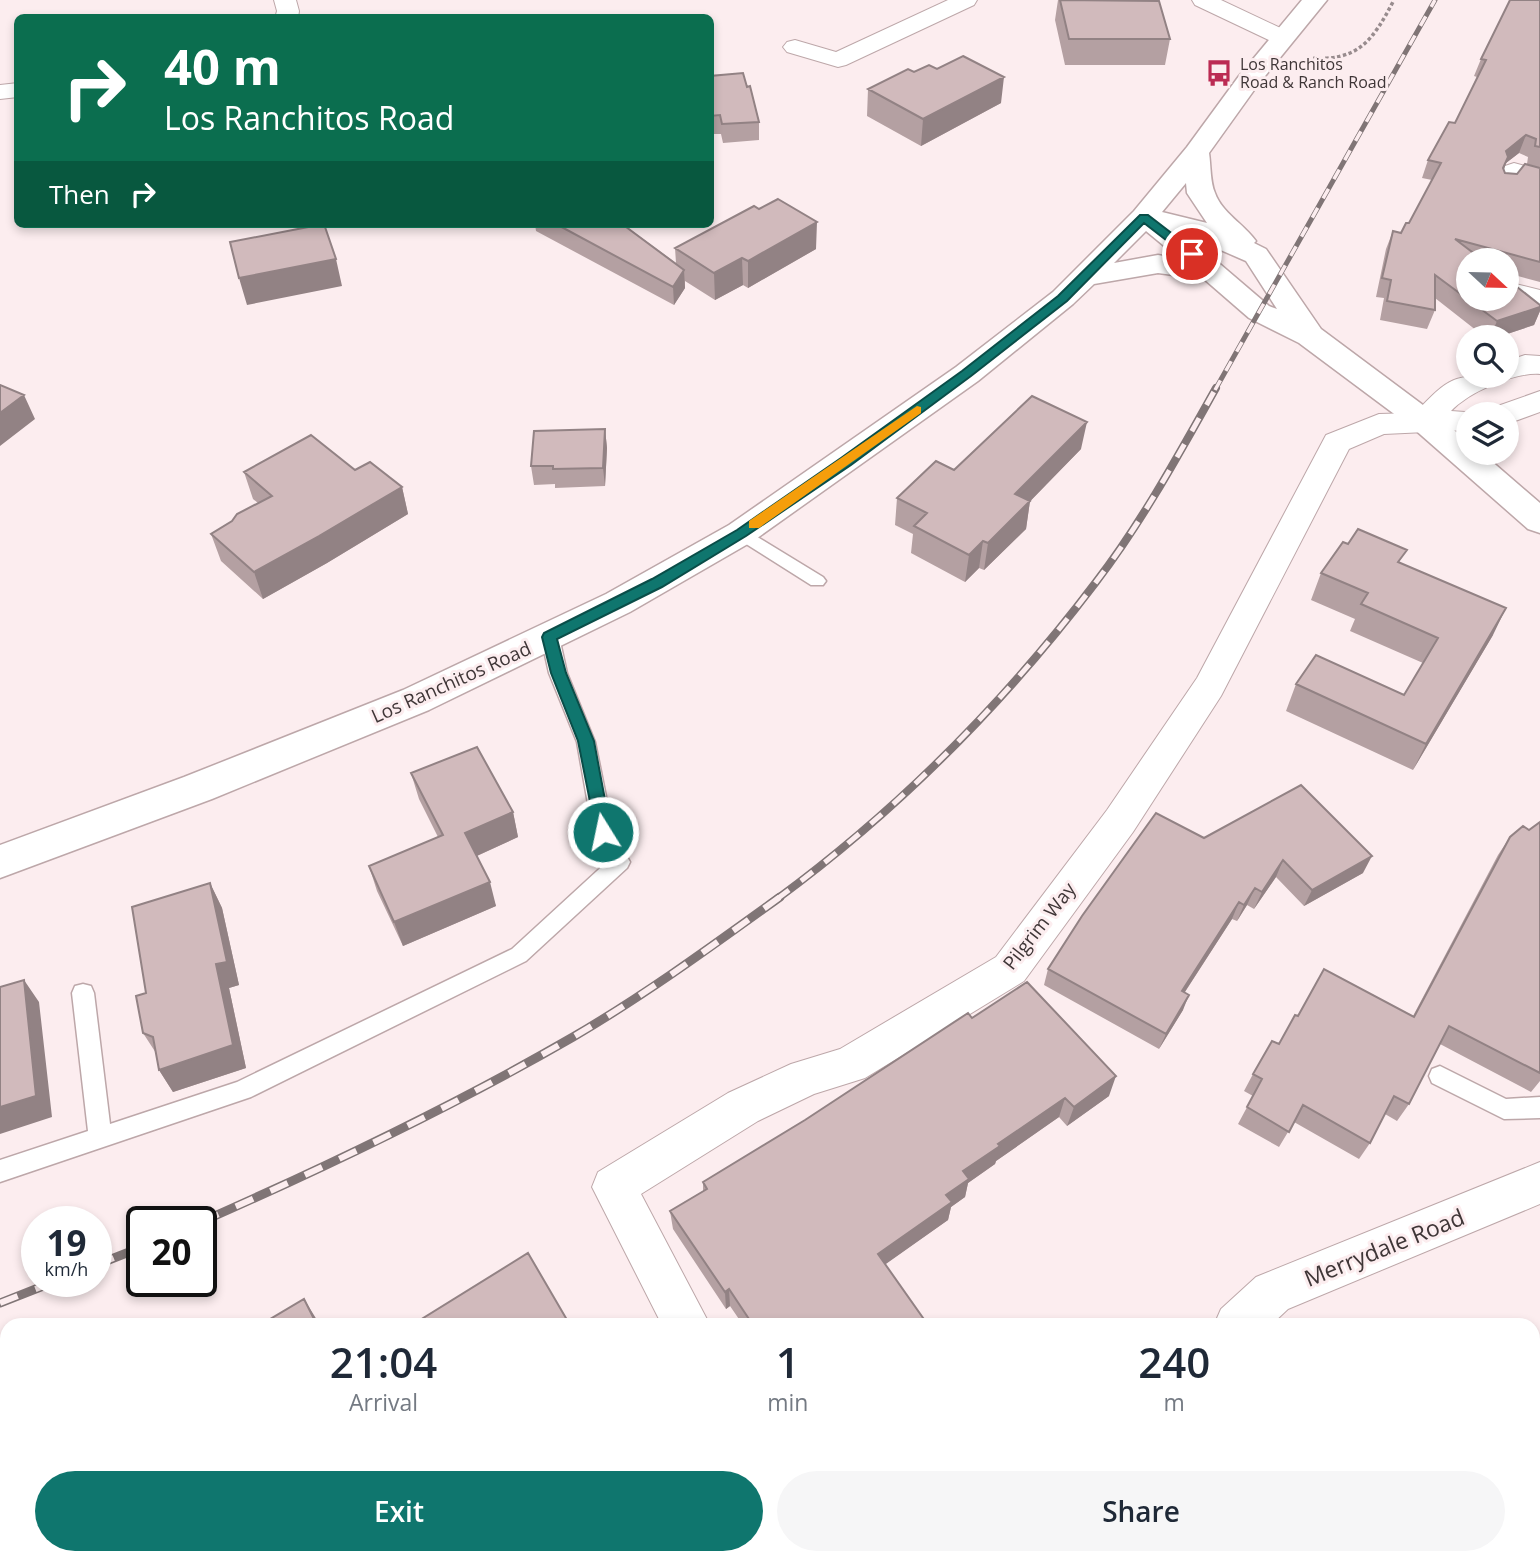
<!DOCTYPE html>
<html lang="en">
<head>
<meta charset="utf-8">
<style>
	body { margin:0; font-family:"Open Sans",sans-serif; background:#f6f6f7; color:#1f2937; height:100vh; display:flex; flex-direction:column; font-size:26px; white-space:nowrap }
	* { box-sizing:border-box; margin:0 }
	p { font-size:23px; color:#747a83 }
	.icon { flex:none; width:38px; height:38px; fill:none; stroke:currentColor; stroke-width:2; stroke-linecap:round; stroke-linejoin:round }
	.map { position:relative; flex:1; overflow:hidden }
	.side { position:absolute; left:0px; top:1318px; width:1540px; height:247px; display:flex; flex-direction:column; background:#fff; border-radius:21px 21px 0 0; box-shadow:0 4px 10px #0003 }
	.side>* { flex:none }
	.banner { position:absolute; left:14px; top:14px; width:700px; height:214px; border-radius:10px; box-shadow:0 4px 10px #0003; background:#0b6e4f; color:#fff; overflow:hidden }
	.needle { width:46px; rotate:112deg }
	.controls { position:absolute; left:1456px; top:248px; display:grid; gap:14px }
	.controls a { display:grid; place-items:center; width:63px; height:63px; border-radius:50%; background:#fff; box-shadow:0 4px 10px #0003; font-size:35px }
	.speed { position:absolute; left:21px; top:1206px; display:flex; gap:14px; font-size:35px; font-weight:700; text-align:center }
	.speed>* { display:grid; place-content:center; width:91px; height:91px; border-radius:50%; background:#fff; box-shadow:0 4px 10px #0003; line-height:1 }
	.speed small { font-size:18px; font-weight:400 }
	.speed .limit { border:4px solid #111; border-radius:10px; background:#fff; color:#111 }
	.pin { position:absolute; display:grid; place-items:center; width:60px; height:60px; color:#fff; margin:-30px; border:4px solid #fff; border-radius:50%; box-shadow:0 2px 7px #0007 }
	.me { position:absolute; width:77px; margin:-38px; rotate:350deg; stroke-linejoin:round; filter:drop-shadow(0 0 5px #0008) }
	.turn { display:flex; align-items:center; gap:24px; height:147px; padding:0 35px; font-size:32px }
	.turn .icon { width:91px; height:91px; stroke-width:2.5 }
	.turn b { display:block; font-size:49px; line-height:60px }
	.then { display:flex; align-items:center; height:66px; padding:0 35px; background:#0003; gap:14px; font-size:26px }
	.eta { display:flex; justify-content:space-evenly; align-items:center; height:119px; text-align:center }
	.eta b { font-size:42px; font-weight:600; line-height:49px }
	.action { display:flex; gap:14px; margin-top:auto; padding:14px 35px }
	.action a { flex:1; height:80px; border-radius:42px; background:#0f766e; color:#fff; font-size:28px; font-weight:600; line-height:80px; text-align:center }
	.action a+a { background:#f6f6f7; color:#1f2937 }
	.map>svg:first-child { display:block }
	.lines { fill:none; stroke-linecap:round; stroke-linejoin:round }
	.lane-casing { stroke:#bda7a9; stroke-width:3 }
	.street-casing { stroke:#bda7a9; stroke-width:2 }
	.secondary-casing { stroke:#bda7a9; stroke-width:3 }
	.path { stroke:#988c8e; stroke-width:3.5; stroke-dasharray:3.5 2.5; stroke-linecap:butt }
	.lane { fill:#fff; fill-rule:evenodd }
	.street { fill:#fff; fill-rule:evenodd }
	.secondary { fill:#fff; fill-rule:evenodd }
	.rail-far2-casing { stroke:#807576; stroke-width:5 }
	.rail-far1-casing { stroke:#807576; stroke-width:8 }
	.rail-casing { stroke:#807576; stroke-width:9 }
	.rail-far2 { stroke:#fcedef; stroke-width:3.5; stroke-dasharray:11; stroke-linecap:butt }
	.rail-far1 { stroke:#fcedef; stroke-width:5; stroke-dasharray:15; stroke-linecap:butt }
	.rail { stroke:#fcedef; stroke-width:6; stroke-dasharray:19; stroke-linecap:butt }
	.wall { fill:#b4a0a2 }
	.shaded-wall { fill:#928284 }
	.building { fill:#d1babc; stroke:#928284; stroke-width:2 }
	.route { fill:#0f766e; stroke:#0a4d48; stroke-width:2 }
	.slow { fill:#f59e0b }
	.labels { text-anchor:middle; dominant-baseline:central; stroke-width:6; stroke-linejoin:round; paint-order:stroke }
	.far-poi-label { font-size:16px; fill:#3f3637; stroke:#fcedef; text-anchor:start }
	.street-label { font-size:19px; fill:#3f3637; stroke:#fcedef }
	.near-street-label { font-size:23px; fill:#3f3637; stroke:#fcedef }
</style>
</head>
<body>
<div class="map">
<svg width="1540" height="1564" viewBox="0 0 1540 1564">
	<rect width="100%" height="100%" fill="#fcedef"/>
	<g class="lines">
		<defs>
			<path id="lane" d="M741 527 823 577 826 581 823 585H811L735 537 733 533Z
				M550 630 556 632 559 637 567 673 595 742 613 831 630 862 627 868 526 961 251 1097 0 1182V1160L88 1131 72 993 75 986 83 984 91 986 94 993 110 1124 237 1082 512 949 609 860 593 832 577 742 549 673 541 637 544 632Z
				M1440 1066 1506 1099 1540 1097V1118L1504 1119 1432 1083 1429 1076 1432 1069Z
				M100 1558H126L128 1564H102Z"/>
			<path id="street" d="M274 0H296L299 11 298 18H275L277 11Z
				M948 0H977L974 5 846 65 838 67 787 52 783 47 787 42 795 40 836 52Z
				M1192 0H1221L1291 33 1295 38 1291 43H1275L1195 5Z
				M18 83V97L0 99V85Z
				M1514 163 1540 170V186L1505 176 1501 171 1505 166Z
				M1507 282 1540 290V306L1507 298Z
				M1525 355 1540 356V374C1514 372 1469 392 1451 411L1479 413 1468 415V430L1384 434 1349 449 1221 696 1133 832 1024 981 865 1078 814 1094 758 1121 641 1194 710 1325H662L592 1187 598 1172 728 1093 791 1064 840 1049 996 957 1107 810 1197 678 1326 435 1379 414 1415 413C1453 373 1454 376 1507 376V361Z
				M1540 391V412L1507 424V415H1488L1492 408Z
				M1540 1162V1204L1288 1309 1271 1325H1214L1221 1309 1256 1277Z
				M818 1558H871L873 1564H820Z
				M954 1558H1009L1007 1564H952Z"/>
			<path id="secondary" d="M1302 0H1327L1257 86 1209 153C1211 166 1210 182 1215 193 1222 213 1244 224 1256 241L1254 243 1266 249 1321 329 1435 414 1468 442V453H1482L1540 503V533L1528 529 1413 428 1299 343 1249 318 1204 279 1158 273 1094 284 1073 304 978 381 753 541 630 612 429 710 212 799 0 878V845L184 777 403 690 606 594 729 525 956 367 1053 292 1134 211 1187 147 1239 76ZM1186 183 1187 193 1207 223 1162 212ZM1146 231 1180 259 1158 255 1114 263ZM1186 235 1246 261 1277 309 1269 306Z"/>
		</defs>
		<use href="#lane" class="lane-casing"/>
		<use href="#street" class="street-casing"/>
		<use href="#secondary" class="secondary-casing"/>
		<path class="path" d="M1307 58C1358 62 1372 42 1394 0"/>
		<use href="#lane" class="lane"/>
		<use href="#street" class="street"/>
		<use href="#secondary" class="secondary"/>
		<defs>
			<path id="rail-far2" d="M1215 390 1435 0"/>
			<path id="rail-far1" d="M777 899C898 810 1006 701 1096 582 1142 522 1179 454 1216 388"/>
			<path id="rail" d="M201 1222C328 1166 452 1107 573 1037 645 995 712 946 780 897
				M96 1265 142 1247
				M0 1303 56 1281"/>
		</defs>
		<use href="#rail-far2" class="rail-far2-casing"/>
		<use href="#rail-far1" class="rail-far1-casing"/>
		<use href="#rail" class="rail-casing"/>
		<use href="#rail-far2" class="rail-far2"/>
		<use href="#rail-far1" class="rail-far1"/>
		<use href="#rail" class="rail"/>
	</g>
	<path class="wall" d="M1058 0H1137L1170 39 1165 65H1065L1055 20Z
		M1540 0V168L1527 164 1528 157 1519 153 1506 163 1504 170 1505 173 1517 174 1540 168V282L1507 273V261H1468V275L1463 276 1465 279 1540 305V311L1534 325 1495 338H1486L1435 298V310L1427 329 1380 320 1384 298 1376 297 1386 249 1393 231 1401 233 1409 223 1432 180 1422 178 1428 160 1455 123 1477 77 1474 76 1481 59Z
		M914 72 1001 103 921 146 867 116 868 89Z
		M710 76 747 87 759 122V140L723 143 721 134H710Z
		M535 224H625L624 225 676 263 675 248 816 249 748 288 743 285 715 300 685 281V288L674 305 536 231Z
		M605 429 607 448 605 486 555 488V484L534 485 531 466Z
		M1081 449 1030 501 1026 529 984 570 979 568 965 582 911 553 913 534 895 525 897 498 954 470Z
		M355 470 402 487 408 514 327 563 263 599 221 561 211 534 232 521 258 503 253 499 244 472Z
		M1401 564 1493 635 1413 770 1286 711 1296 684 1404 695 1423 663 1350 631 1355 619 1311 600 1321 573Z
		M411 773 513 812 518 837 477 856 496 906 403 946 377 891 369 866 438 837 419 799Z
		M1540 822V1081L1531 1092 1440 1044 1409 1104 1397 1121 1385 1114 1370 1143 1359 1159 1294 1122 1279 1147 1238 1124 1253 1096 1244 1091 1253 1074 1279 1044 1298 1016H1413L1498 855 1510 837 1529 830Z
		M1204 838 1363 873 1304 906 1276 877 1254 909 1247 905 1237 921 1232 919 1185 992 1183 1010 1159 1049 1044 985 1048 969Z
		M210 883 222 908 239 985 229 988 246 1068 173 1092 159 1070 156 1053 143 1033 146 993Z
		M972 1018 1109 1096 1067 1126 1059 1117 996 1161 995 1164 968 1183 965 1197 951 1207 948 1220 885 1264 928 1325H743L730 1306 726 1309 673 1229 670 1211 703 1191V1182Z"/>
	<path class="shaded-wall" d="M1004 77 1001 103 921 146 923 119Z
		M1526 135 1519 153 1506 163 1501 175 1506 151Z
		M817 222 816 249 748 288V261Z
		M1477 257 1475 261H1468V275L1461 277 1454 291 1468 259Z
		M742 258 743 285 715 300 714 273Z
		M336 259 342 286 247 305 239 278Z
		M684 270 685 288 674 305 673 287Z
		M1540 307V311L1534 325 1495 338H1490L1497 321Z
		M24 395 35 419 0 446V413Z
		M1087 422 1081 449 1011 521 1015 494Z
		M605 429 607 448 605 486 603 468Z
		M402 487 408 514 327 563 263 599 254 572Z
		M1030 501 1026 529 984 570 988 543Z
		M983 541 979 568 965 582 969 555Z
		M1506 608 1493 635 1413 770 1426 744Z
		M513 812 518 837 472 858 465 833Z
		M1372 856 1363 873 1304 906 1312 890Z
		M1283 860 1276 877 1254 909 1262 892Z
		M490 882 496 906 403 946 394 922Z
		M210 883 222 908 239 985 229 988 246 1068 173 1092 159 1070 216 964Z
		M1255 888 1247 905 1237 921 1244 905Z
		M1239 902 1232 919 1175 1007 1182 991Z
		M24 980 39 1002 52 1117 0 1134V1107Z
		M1189 995 1183 1010 1159 1049 1166 1034Z
		M1116 1076 1109 1096 1067 1126 1074 1107Z
		M1065 1098 1059 1117 996 1161 995 1164 968 1183 965 1197 951 1207 948 1220 876 1271 878 1254 946 1195 963 1171 998 1144Z
		M729 1289 730 1306 726 1309 725 1292Z
		M304 1299 317 1320 320 1325H317Z
		M0 1475 7 1502V1550L0 1521Z
		M9 1558H21L22 1564H10Z
		M57 1558H67L69 1564H59Z"/>
	<path class="building" d="M1060 0 1159 1 1170 39H1069Z
		M1510 0H1540V147L1535 146 1536 139 1526 135 1506 151 1508 157 1503 168 1505 173 1517 174 1525 164 1540 168V262L1455 239 1484 261H1477V257L1468 259 1461 272 1465 279H1468V299H1507V279L1540 305V307L1497 321 1435 275V310L1387 301 1391 280 1382 278 1393 231 1401 233 1406 223H1409L1441 163 1428 160 1449 122 1455 123 1486 60 1481 59Z
		M963 56 1004 77 923 119 868 89 908 69 914 72 929 65 937 69Z
		M743 73 747 87 750 86 759 122 722 124 720 115 710 116V76Z
		M778 199 817 222 748 261 742 258 714 273 675 248 754 206 759 209Z
		M324 224 336 259 239 278 230 242Z
		M556 224H622L684 270 673 287Z
		M0 385 24 395 0 413Z
		M1032 396 1087 422 1015 494 1030 501 988 543 983 541 969 555 914 526 927 513 897 498 936 461 954 470Z
		M605 429 603 468 553 469V466H531L534 431Z
		M311 435 355 470 370 462 402 487 319 536 254 572 211 534 232 521 237 514 272 496 244 472Z
		M1358 529 1407 550 1398 562 1506 608 1426 744 1296 684 1316 655 1404 695 1438 638 1361 604 1368 593 1321 573 1343 542 1348 544Z
		M477 747 513 812 465 833 490 882 394 922 369 866 443 835 411 773Z
		M1301 785 1372 856 1312 890 1283 860 1262 892 1255 888 1244 905 1239 902 1182 991 1189 995 1166 1034 1048 969 1082 916 1156 813 1204 838Z
		M1540 822V1073L1449 1026 1409 1104 1394 1096 1370 1143 1303 1105 1289 1132 1247 1107 1262 1079 1253 1074 1272 1041 1279 1044 1295 1015 1298 1016 1324 969 1414 1017 1510 837 1523 826 1529 830Z
		M210 883 227 962 216 964 233 1045 159 1070 153 1037 143 1033 136 996 146 993 132 907Z
		M24 980 36 1096 0 1107V987Z
		M1027 982 1116 1076 1074 1107 1065 1098 998 1144 1000 1146 963 1171 969 1179 946 1195 952 1202 878 1254 928 1325H753L729 1289 725 1292 670 1211 707 1189 703 1182 805 1120 968 1013 972 1018Z
		M528 1253 570 1325H412Z
		M304 1299 317 1325H269L267 1321Z
		M1540 1482V1564H1327L1344 1558H1533V1485Z
		M0 1521 7 1550V1558H9L10 1564H0Z
		M37 1558H57L59 1564H26Z
		M317 1558H709L713 1564H320Z"/>
	<path class="route" d="M1140 215H1148L1196 252V257H1188L1144 223 1067 301 971 376 851 465 746 536 662 587 557 639 566 673 594 741 611 832 609 837H597L578 741 551 673 542 637 544 633 652 579 737 530 841 458 962 371 1058 296Z"/>
	<path class="slow" d="M917 406 921 407V413L759 528H749V521Z"/>
	<defs>
		<symbol id="bus-bare" viewBox="-9 -9 18 18"><path d="M-5-6H5V4H4V6H2V4H-2V6H-4V4H-5ZM-3.5-4V0h7V-4ZM-3.5 1.2v1.5H-2V1.2ZM2 1.2v1.5H3.5V1.2Z" fill="#bb2b53" stroke="#fcedef" stroke-width="2.5" paint-order="stroke"/></symbol>
	</defs>
	<g fill-rule="evenodd">
		<use href="#bus-bare" x="1200" y="54" width="38" height="38"/>
	</g>
	<g class="labels">
		<g class="far-poi-label">
			<text x="1240" y="64">Los Ranchitos<tspan x="1240" dy="18">Road &amp; Ranch Road</tspan></text>
		</g>
		<g class="street-label">
			<text transform="translate(451 682) rotate(-24)">Los Ranchitos Road</text>
			<text transform="translate(1039 926) rotate(-52)">Pilgrim Way</text>
		</g>
		<g class="near-street-label">
			<text transform="translate(1384 1247) rotate(-22)">Merrydale Road</text>
		</g>
	</g>
</svg>
<div class="controls">
<a><svg class="needle" viewBox="-14 -14 28 28"><path d="M0-13l5 13h-10z" fill="#e53935"/><path d="M0 13l5-13h-10z" fill="#747a83"/></svg></a>
<a><svg class="icon" aria-label="search" viewBox="0 0 24 24"><circle cx="10" cy="10" r="6"/><path d="M15 15l6 6"/></svg></a>
<a><svg class="icon" aria-label="layers" viewBox="0 0 24 24"><path d="M12 4l9 5-9 5-9-5zM3 14l9 5 9-5"/></svg></a>
</div>
<div class="speed"><div>19<small>km/h</small></div><div class="limit">20</div></div>
<div class="pin" style="left:1192px;top:254px;background:#d93025"><svg class="icon" aria-label="arrive" viewBox="0 0 24 24"><path d="M6 21V4h12l-3 4 3 4H6"/></svg></div>
<svg class="me" style="left:603px;top:832px" viewBox="-20 -20 40 40"><circle r="17" fill="#0f766e" stroke="#fff" stroke-width="3"/><path d="M0-11L8 9 0 5-8 9z" fill="#fff"/></svg>
<div class="banner">
<div class="turn"><svg class="icon" aria-label="right" viewBox="0 0 24 24"><path d="M7 20v-9h11M14 6l5 5-5 5"/></svg><div><b>40 m</b>Los Ranchitos Road</div></div>
<div class="then">Then<svg class="icon" aria-label="right" viewBox="0 0 24 24"><path d="M7 20v-9h11M14 6l5 5-5 5"/></svg></div>
</div>
<section class="side">
<div class="eta">
<div><b>21:04</b><p>Arrival</p></div>
<div><b>1</b><p>min</p></div>
<div><b>240</b><p>m</p></div>
</div>
<div class="action"><a>Exit</a><a>Share</a></div>
</section>
</div>
</body>
</html>
